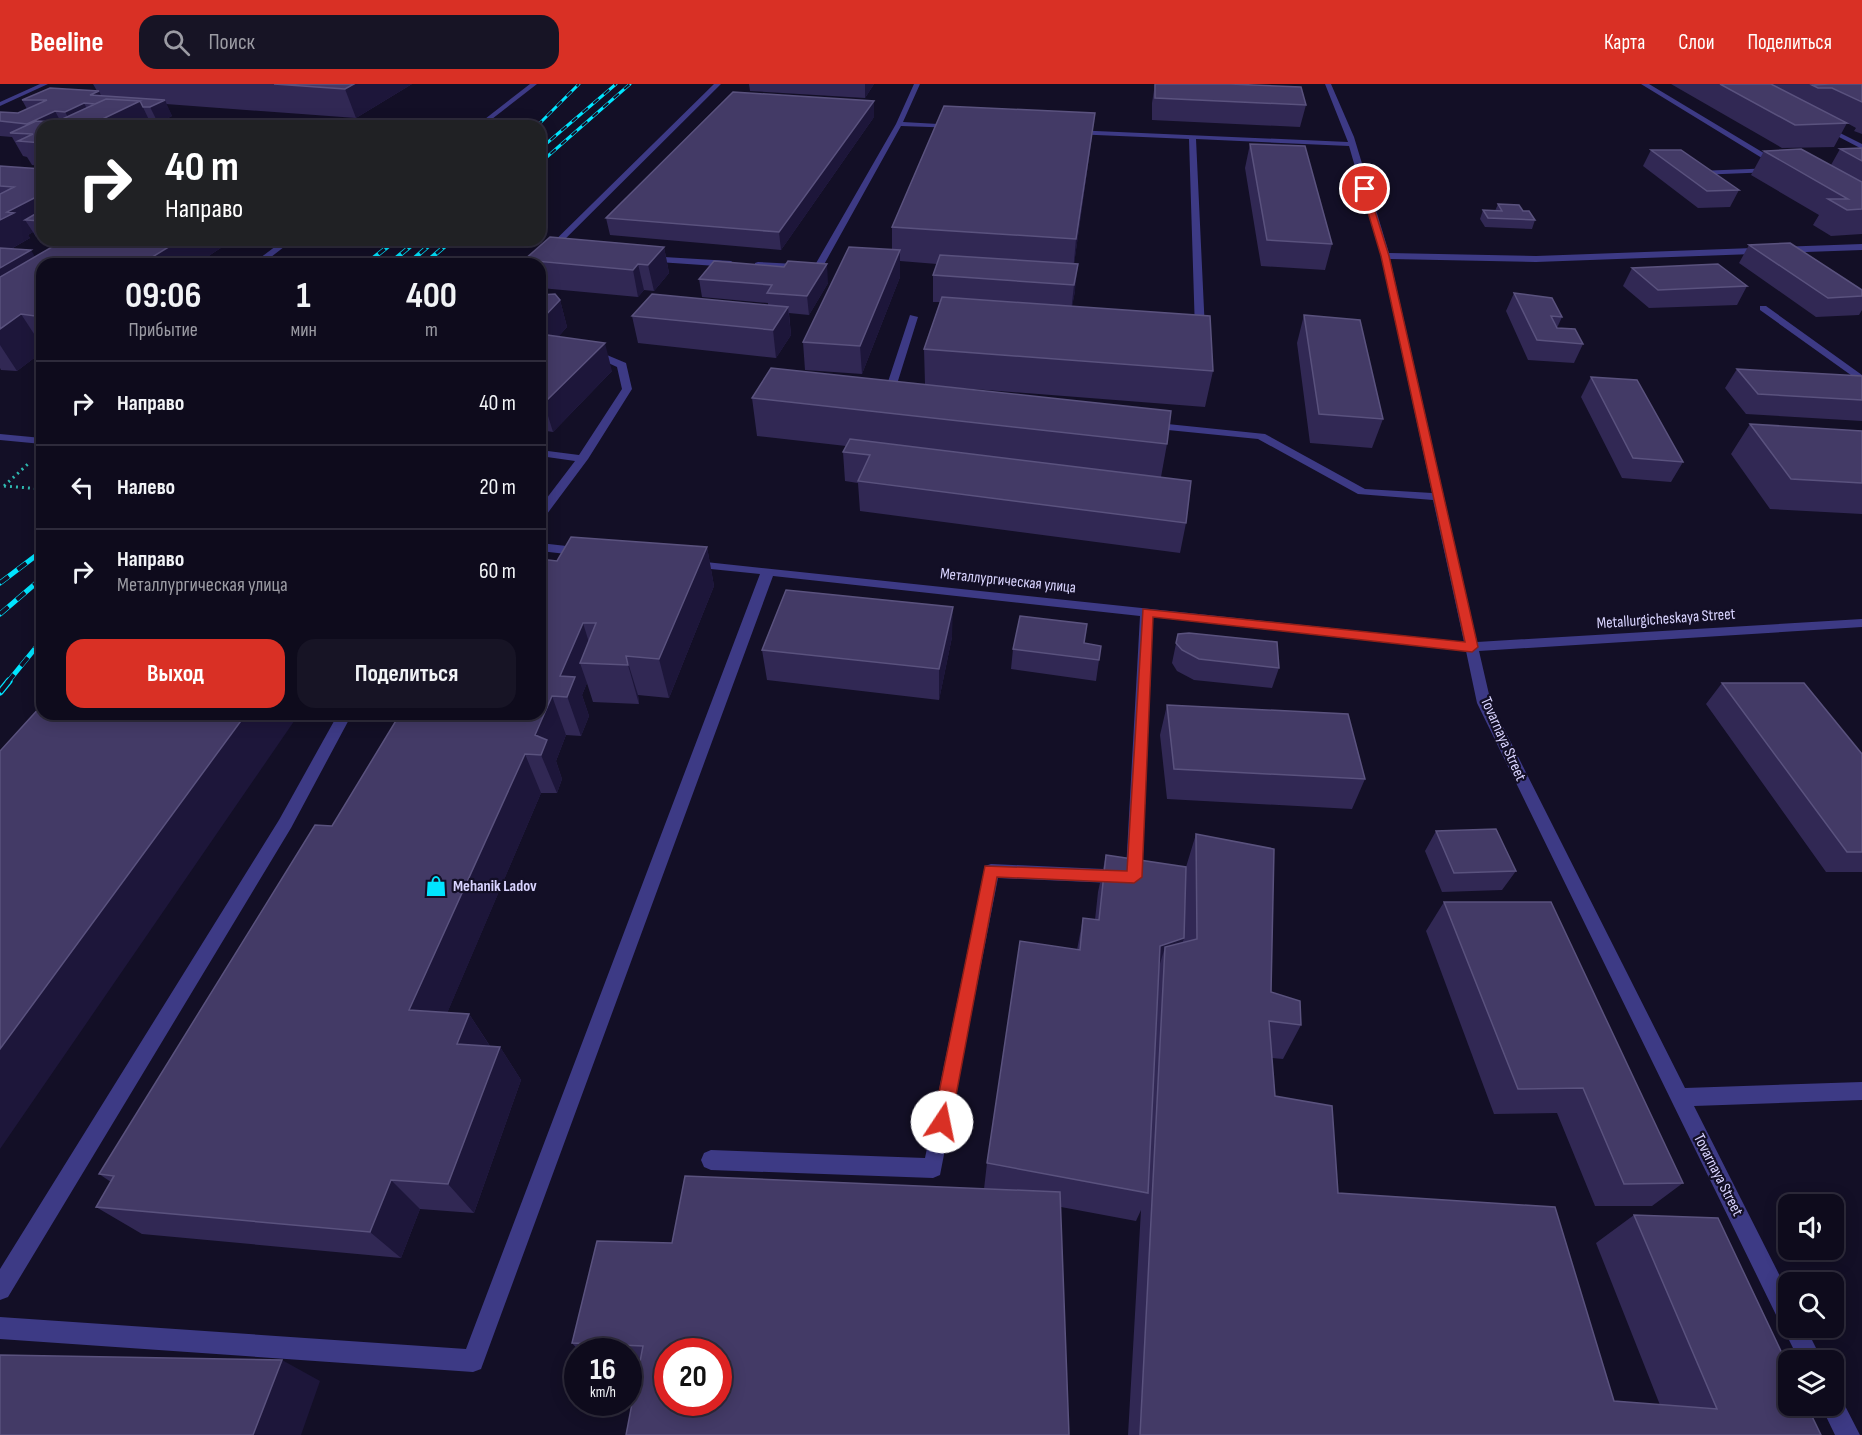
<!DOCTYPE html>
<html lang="ru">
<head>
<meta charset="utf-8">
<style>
	body { margin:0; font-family:"Sofia Sans Condensed",sans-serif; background:#171425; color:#f1f3f6; height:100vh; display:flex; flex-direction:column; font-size:22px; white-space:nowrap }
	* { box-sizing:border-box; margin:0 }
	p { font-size:20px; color:#9b9ba3 }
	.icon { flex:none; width:33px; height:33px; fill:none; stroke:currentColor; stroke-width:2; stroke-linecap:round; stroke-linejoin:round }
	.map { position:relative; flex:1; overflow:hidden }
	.side { position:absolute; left:36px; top:174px; width:510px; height:462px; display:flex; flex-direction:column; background:#0e0b1c; border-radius:18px; box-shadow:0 3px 15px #0003,0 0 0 2px #2e2b3b }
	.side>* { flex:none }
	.banner { position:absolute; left:36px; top:36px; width:510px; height:126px; border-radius:18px; box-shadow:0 3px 15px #0003,0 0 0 2px #2e2b3b; background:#202124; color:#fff; overflow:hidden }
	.fabs { position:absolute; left:1778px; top:1110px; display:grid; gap:12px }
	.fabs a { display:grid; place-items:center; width:66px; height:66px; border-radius:12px; background:#0e0b1c; box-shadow:0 3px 15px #0003,0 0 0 2px #2e2b3b; font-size:30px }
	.speed { position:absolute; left:564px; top:1254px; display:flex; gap:12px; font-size:30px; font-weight:700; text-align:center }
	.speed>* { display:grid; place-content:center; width:78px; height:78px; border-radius:50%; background:#0e0b1c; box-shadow:0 3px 15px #0003,0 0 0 2px #2e2b3b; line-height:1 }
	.speed small { font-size:15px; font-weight:400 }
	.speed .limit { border:9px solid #d22; background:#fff; color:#111 }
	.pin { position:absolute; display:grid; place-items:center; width:51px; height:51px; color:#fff; margin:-26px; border:3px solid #fff; border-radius:50%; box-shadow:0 2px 6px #0007 }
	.me { position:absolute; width:66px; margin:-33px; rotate:11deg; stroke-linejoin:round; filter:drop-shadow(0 0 4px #0008) }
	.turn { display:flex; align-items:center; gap:21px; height:126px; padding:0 30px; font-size:27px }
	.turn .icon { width:78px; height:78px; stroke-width:2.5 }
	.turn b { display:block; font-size:42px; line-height:51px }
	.eta { display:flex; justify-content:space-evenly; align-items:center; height:102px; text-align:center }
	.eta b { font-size:36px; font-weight:700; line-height:42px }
	.action { display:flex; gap:12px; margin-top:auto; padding:12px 30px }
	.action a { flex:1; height:69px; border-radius:18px; background:#d93025; color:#fff; font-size:24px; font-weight:700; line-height:69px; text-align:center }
	.action a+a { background:#171425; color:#f1f3f6 }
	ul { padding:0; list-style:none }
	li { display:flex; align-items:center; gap:18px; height:84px; padding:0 30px; border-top:2px solid #2e2b3b }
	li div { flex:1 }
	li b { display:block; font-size:22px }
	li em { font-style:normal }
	header { display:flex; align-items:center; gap:36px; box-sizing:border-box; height:84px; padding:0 30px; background:#d93025; color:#fff }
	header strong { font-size:28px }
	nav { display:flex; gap:33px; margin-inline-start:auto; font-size:21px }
	.search { width:420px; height:54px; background:#171425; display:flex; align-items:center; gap:15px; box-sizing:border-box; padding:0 21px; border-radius:18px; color:#9b9ba3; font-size:22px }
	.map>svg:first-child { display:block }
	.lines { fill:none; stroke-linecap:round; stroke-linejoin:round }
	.path { stroke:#2fb8b0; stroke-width:3; stroke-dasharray:2 4; stroke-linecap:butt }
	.minor { fill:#3d3a85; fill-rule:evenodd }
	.rail-far3-casing { stroke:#00e5ff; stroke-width:3 }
	.rail-far2-casing { stroke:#00e5ff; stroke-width:4.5 }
	.rail-far1-casing { stroke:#00e5ff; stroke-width:5 }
	.rail-casing { stroke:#00e5ff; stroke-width:7 }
	.rail-far3 { stroke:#130f26; stroke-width:2; stroke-dasharray:7; stroke-linecap:butt }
	.rail-far2 { stroke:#130f26; stroke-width:3; stroke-dasharray:8; stroke-linecap:butt }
	.rail-far1 { stroke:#130f26; stroke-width:4; stroke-dasharray:11; stroke-linecap:butt }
	.rail { stroke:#130f26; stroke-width:4.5; stroke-dasharray:14; stroke-linecap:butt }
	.wall { fill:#312854 }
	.shaded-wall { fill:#1d163a }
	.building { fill:#433a66; stroke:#5a527e; stroke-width:1.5; fill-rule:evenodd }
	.route { fill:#d93025; stroke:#8d1f18; stroke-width:1.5 }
	.labels { text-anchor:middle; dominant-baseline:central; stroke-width:4.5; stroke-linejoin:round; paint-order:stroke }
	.street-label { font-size:16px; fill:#d9d4ff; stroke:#130f26 }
	.poi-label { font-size:16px; font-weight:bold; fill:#d9d4ff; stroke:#130f26; text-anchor:start }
</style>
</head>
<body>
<header>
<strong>Beeline</strong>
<div class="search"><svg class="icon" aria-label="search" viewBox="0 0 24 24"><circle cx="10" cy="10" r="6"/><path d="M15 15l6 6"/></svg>Поиск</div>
<nav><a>Карта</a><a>Слои</a><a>Поделиться</a></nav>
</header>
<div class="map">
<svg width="1862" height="1351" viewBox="0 0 1862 1351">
	<rect width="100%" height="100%" fill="#130f26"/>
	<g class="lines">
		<path class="path" d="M4 402 28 380
			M4 402 42 405"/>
		<path class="minor" d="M40 0H48L0 22V18Z
			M530 0H537L483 42H476Z
			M714 0H721L540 180H531Z
			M914 0H920L903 38 956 41 958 44 901 42 821 186 755 183V179L758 178 815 181 896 40Z
			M1325 0H1331L1354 53 1389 169 1536 172 1862 160V166L1536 178 1390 175 1477 558 1862 535V543L1479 567 1491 619 1685 1004 1862 998V1016L1694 1022 1788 1208V1244H1806L1822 1276H1799L1783 1244 1784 1241 1780 1239 1477 619 1466 567 1153 533 1142 793 1140 798 1134 800 998 794 940 1091 933 1094 711 1086 704 1083 701 1076 704 1069 711 1066 925 1074 985 782 991 780 1126 786 1140 532 773 492 481 1285 473 1288 0 1255V1233L466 1265 760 490 691 483 687 482V476L1464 558 1433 416 1358 410 1258 355 1148 344 1143 341 1148 338 1265 350 1365 405 1432 409 1381 172 1349 62 1196 55 1205 247 1200 250 1195 247 1189 55 1073 50 1069 48 1073 46 1348 58Z
			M1641 0H1649L1782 80 1775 82Z
			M1822 40 1862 60V65L1820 43Z
			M1775 84 1772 88 1698 91 1694 89 1698 87Z
			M284 156H293L262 180H252Z
			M647 172 731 177 735 180 731 183 644 177 643 175Z
			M1760 222H1766L1862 291V299L1760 226Z
			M910 231 918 233 892 316 883 318 882 316Z
			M589 266H595L626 279 632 305 588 375 544 434 540 435V423L575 377 540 372V366L579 371 622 305 617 283 589 270Z
			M0 350 42 354V360L0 356Z
			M540 459 584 464 590 468 584 472 540 467Z
			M338 630H352L291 744 8 1213 0 1216V1185L279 736Z
			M1833 1310 1841 1314 1860 1351H1835L1821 1322H1833Z"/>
		<defs>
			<path id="rail-far3" d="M537 42 579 0
				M540 65 616 0
				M540 79 630 0"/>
			<path id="rail-far2" d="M366 180 396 156
				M389 180 418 156
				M408 180 435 156
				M424 180 452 156"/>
			<path id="rail-far1" d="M0 499 42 467
				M0 530 42 494
				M7 599 42 556"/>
			<path id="rail" d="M0 608 9 597"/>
		</defs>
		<use href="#rail-far3" class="rail-far3-casing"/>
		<use href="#rail-far2" class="rail-far2-casing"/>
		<use href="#rail-far1" class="rail-far1-casing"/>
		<use href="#rail" class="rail-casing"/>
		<use href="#rail-far3" class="rail-far3"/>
		<use href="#rail-far2" class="rail-far2"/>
		<use href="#rail-far1" class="rail-far1"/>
		<use href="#rail" class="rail"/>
	</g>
	<path class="wall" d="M93 0H412L356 34 166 20 172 32 158 39H151V40L147 42H42V82L32 81 27 73 23 72 12 53 0 52V28L18 29 27 25 22 16 97 7Z
		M749 0H874L865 14 750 7Z
		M1155 0 1306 21 1300 43 1152 36V19Z
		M1671 0H1862V50L1854 47 1856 44 1847 39 1834 63 1782 64Z
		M1095 29 1091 59 1074 180 1075 207 1072 222 1213 287 1205 323 947 303 1167 360 1161 393 1186 439 1180 469 860 427 858 399 845 397 843 368 846 362 757 352 752 314 925 300 924 265 940 218H933V191L937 180 900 177V193L862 290 805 286 803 258 892 166V143Z
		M874 33 781 166 610 151 606 134Z
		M1250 60 1332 160 1325 186 1261 182 1245 84Z
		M1862 64V150L1831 152 1813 141 1819 131 1751 91 1764 67 1831 81 1840 65Z
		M1651 66 1739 106 1730 123 1698 124 1643 82Z
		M0 82 42 85V154L36 153 33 148 28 151 30 154 11 165 35 173 149 158 152 156H233L204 175 206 180H42V268L17 287 1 286 0 284Z
		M1498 120 1523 127 1535 136 1532 145 1485 143 1480 135 1483 126 1495 127Z
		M1749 161 1862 206V226L1859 231 1816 233 1739 179Z
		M664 163 669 189 654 207 644 206 638 213 541 204 543 211 560 216 567 243 559 252 612 287 553 348 540 346V180H525L524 176Z
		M1632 184 1747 202 1737 221 1649 224 1623 202Z
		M699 195 828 199 809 231 789 229 791 251 776 274 638 259 632 232 768 221V219L702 213Z
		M1514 209 1562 233 1557 244 1583 260 1574 279 1528 276 1506 227Z
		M1304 231 1383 335 1372 364 1310 359 1297 259Z
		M1737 285 1862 292V337L1746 330 1725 304Z
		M1591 293 1683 378 1671 398 1622 394 1581 313Z
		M1750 340 1862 347V430L1770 425 1731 370Z
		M707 463 714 502 669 614 638 611 639 620 593 618 587 599 582 611 589 632 581 652 566 651 556 677 562 695 557 709H541L447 929 469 930 490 962 500 963 521 996 474 1129 420 1125 401 1174 142 1150 96 1123 111 1098 99 1090 332 742 557 477Z
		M1178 550 1279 584 1272 604 1194 596 1177 587 1172 579Z
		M952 553 939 616 767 596 762 566Z
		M1084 559 1101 562 1096 597 1011 585 1013 565Z
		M1722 599 1862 670V788H1826L1706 620Z
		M1167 621 1365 695 1352 725 1167 715 1160 651Z
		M1436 747 1516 787 1502 806 1442 808 1425 767Z
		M1196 750 1271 908 1301 941 1283 975 1272 974 1275 1012 1338 1109 1614 1317 1660 1321 1596 1159 1634 1131 1821 1351H1128L1141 1126 1136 1137 1061 1123 639 1283 628 1282V1268H580L572 1259 672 1159 984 1105 987 1079 1077 866 1083 834 1095 836 1098 808 1106 771 1186 783Z
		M1444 818 1683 1099 1652 1122H1595L1557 1029 1494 1030 1426 847Z"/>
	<path class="shaded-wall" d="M354 0H412L356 34 345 5Z
		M865 0H874L865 14Z
		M99 7 105 20 90 11Z
		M165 16 172 32 158 39 150 23Z
		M140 17 151 40 147 42H88Z
		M874 17V33L781 166 779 148Z
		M84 19 92 34 73 42 65 28Z
		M55 27 63 42 27 40Z
		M1095 29 1091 59 1073 188 1076 155Z
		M42 110V137L25 136 33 148 28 151 30 154 0 171V136L7 128Z
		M180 156H233L204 175 206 180H141Z
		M664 163 669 189 654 207 648 181Z
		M31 166 42 185 0 222V184Z
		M900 166V193L862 290 860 262Z
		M638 180 644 206 638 213 633 186Z
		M827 180 828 199 809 231 807 212Z
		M1078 180 1075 207 1071 228 1074 201Z
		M540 199 547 226 540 234Z
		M560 216 567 243 549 263 542 235Z
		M788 223 791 251 776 274 773 246Z
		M21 230 42 262V268L17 287 0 261V245Z
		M605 259 612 287 553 348 544 319Z
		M707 463 714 502 669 614 659 575Z
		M953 523 952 553 939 616V585Z
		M583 539 595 578 580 579 587 599 582 611 589 632 581 652 560 592Z
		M626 572 638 611 639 620 628 581Z
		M552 612 566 651 556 677 562 695 557 709 541 671 535 651Z
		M246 630H299L0 1065V965Z
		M525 670 541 709 434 960 409 926Z
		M1184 854 1173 889 1165 863 1155 896 1160 862Z
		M469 930 491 964 457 960Z
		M500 963 521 996 474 1129 448 1100Z
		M391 1096 420 1125 401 1174 370 1148Z
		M282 1276 320 1297 301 1351H253Z"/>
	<path class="building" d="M274 0H354L345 5Z
		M1155 0H1230L1301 3 1306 21 1155 14Z
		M1720 0H1771L1847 39 1795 41Z
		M1828 0H1862V18L1832 4H1818L1812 1 1829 0Z
		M50 4 99 7 90 11 165 16 150 23H143L140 17 106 15 95 20 84 19 65 28 55 27 27 40 0 37V28L18 29 47 16H22Z
		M733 8 874 17 779 148 606 134Z
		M106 15 140 17 88 42H42V59L18 57 33 50 10 49 36 37 56 38Z
		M944 22 1095 29 1076 155 892 143Z
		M1250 60 1305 62 1332 160 1267 156Z
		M1862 64V77L1840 65Z
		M1801 65 1862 98V125L1847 126 1828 115H1848L1764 67Z
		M1651 66H1681L1739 106 1707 107Z
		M0 82 42 85V110L7 128 14 129 0 136V110L14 103 0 102Z
		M1498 120 1519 121 1523 127H1529L1535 136 1488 134 1483 126 1502 127Z
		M42 126V137L25 136Z
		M550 153 664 163 648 181 638 180 633 186 524 176Z
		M64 156H124L149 158 152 156H180L141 180H42V233L21 230 0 245V193Z
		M1790 159 1862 206V212L1828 214 1749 161Z
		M849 163 900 166 860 262 803 258Z
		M0 164 31 166 0 184Z
		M940 171 1078 180 1074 201 933 191Z
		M714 177 784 183 788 177 827 180 807 212 767 209 772 201 699 195Z
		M1718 180 1747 202 1658 206 1632 184Z
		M1514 209 1552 214 1562 233 1551 232 1557 244 1575 245 1583 260 1537 256Z
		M555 210 560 216 542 235H540V211Z
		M652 210 788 223 773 246 632 232Z
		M942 213 1210 232 1213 287 924 265Z
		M1304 231 1360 236 1383 335 1319 330Z
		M540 250 605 259 544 319H540Z
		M771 284 1171 327 1167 360 752 314Z
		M1737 285 1862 292V316L1758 310Z
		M1591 293 1637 296 1683 378 1633 374Z
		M1750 340 1862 347V399L1791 395Z
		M850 355 1191 397 1186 439 858 397 870 371 843 368Z
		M571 453 707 463 659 575 626 572 628 581 580 579 596 539H583L560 592 575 593 567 613 552 612 535 651 547 656 541 671 525 670 409 926 469 930 457 960 500 963 448 1100 391 1096 370 1148 96 1123 114 1092 99 1090 315 741 332 742 400 630H540V475L557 477Z
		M786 506 953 523 939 585 762 566Z
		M1020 532 1087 540 1084 559 1101 562 1099 576 1013 565Z
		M1189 549 1277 558 1279 584 1199 575 1182 566 1176 559 1178 550Z
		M1722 599H1804L1862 670V768H1847Z
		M42 621V630H246L0 965V667Z
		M1167 621 1348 630 1365 695 1174 685Z
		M1496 745 1516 787 1454 789 1436 747Z
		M1196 750 1274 765 1271 908 1300 917 1301 941 1269 937 1275 1012 1332 1022 1338 1109 1555 1123 1614 1317 1717 1325 1634 1131 1718 1134 1788 1282V1322H1807L1821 1351H1140L1165 863 1197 855Z
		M1106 771 1186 783 1184 854 1160 862 1148 1109 987 1079 1020 857 1080 866 1083 834 1099 836Z
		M1444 818H1551L1683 1099 1624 1100 1583 1004 1518 1005Z
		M685 1092 1060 1108 1069 1351H626L643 1262 572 1259 597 1157 672 1159ZM668 1268H718V1318H668Z
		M0 1271 282 1276 253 1351H0Z"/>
	<path class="route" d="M1365 103 1368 105 1389 172 1478 563 1472 568 1153 533 1142 793 1134 799 997 793 951 1038 948 1044 942 1047 936 1044 933 1038 985 782 1127 787 1143 525 1465 558 1381 172 1361 105Z"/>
	<defs>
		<symbol id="shop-bare" viewBox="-9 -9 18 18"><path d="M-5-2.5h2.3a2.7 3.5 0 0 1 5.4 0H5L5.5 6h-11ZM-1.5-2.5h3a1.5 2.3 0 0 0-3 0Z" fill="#00e5ff" stroke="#130f26" stroke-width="2.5" paint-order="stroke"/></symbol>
	</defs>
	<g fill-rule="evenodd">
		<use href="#shop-bare" x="421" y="787" width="30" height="30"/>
	</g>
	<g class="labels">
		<g class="street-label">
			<text transform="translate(1008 497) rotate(6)">Металлургическая улица</text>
			<text transform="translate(1666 535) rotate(-4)">Metallurgicheskaya Street</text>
			<text transform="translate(1503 655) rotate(66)">Tovarnaya Street</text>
			<text transform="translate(1718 1091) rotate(63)">Tovarnaya Street</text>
		</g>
		<g class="poi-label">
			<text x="453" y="802">Mehanik Ladov</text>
		</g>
	</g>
</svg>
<div class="fabs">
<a><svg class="icon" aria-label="sound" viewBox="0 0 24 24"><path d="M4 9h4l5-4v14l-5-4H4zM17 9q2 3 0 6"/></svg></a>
<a><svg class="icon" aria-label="search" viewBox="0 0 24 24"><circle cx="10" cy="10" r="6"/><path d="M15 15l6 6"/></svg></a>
<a><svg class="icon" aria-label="layers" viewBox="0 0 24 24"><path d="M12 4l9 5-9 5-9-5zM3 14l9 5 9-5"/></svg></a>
</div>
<div class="speed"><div>16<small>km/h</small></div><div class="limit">20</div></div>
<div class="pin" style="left:1365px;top:105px;background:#d93025"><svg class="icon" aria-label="arrive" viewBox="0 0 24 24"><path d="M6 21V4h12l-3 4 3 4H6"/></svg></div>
<svg class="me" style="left:942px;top:1038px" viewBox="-20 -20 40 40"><circle r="19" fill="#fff"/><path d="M0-13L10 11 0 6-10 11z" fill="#d93025"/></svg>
<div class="banner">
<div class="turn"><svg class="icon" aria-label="right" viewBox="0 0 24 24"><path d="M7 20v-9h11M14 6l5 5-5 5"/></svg><div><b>40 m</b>Направо</div></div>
</div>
<section class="side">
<div class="eta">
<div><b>09:06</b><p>Прибытие</p></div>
<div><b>1</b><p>мин</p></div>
<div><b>400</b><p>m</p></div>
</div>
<ul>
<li><svg class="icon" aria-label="right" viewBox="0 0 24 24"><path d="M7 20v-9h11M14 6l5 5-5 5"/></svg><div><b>Направо</b></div><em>40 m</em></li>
<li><svg class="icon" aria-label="left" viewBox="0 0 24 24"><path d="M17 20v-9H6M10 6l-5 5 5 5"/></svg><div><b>Налево</b></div><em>20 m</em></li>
<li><svg class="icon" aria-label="right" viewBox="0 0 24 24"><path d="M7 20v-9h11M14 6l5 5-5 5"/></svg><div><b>Направо</b><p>Металлургическая улица</p></div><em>60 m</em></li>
</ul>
<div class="action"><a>Выход</a><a>Поделиться</a></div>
</section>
</div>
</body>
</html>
